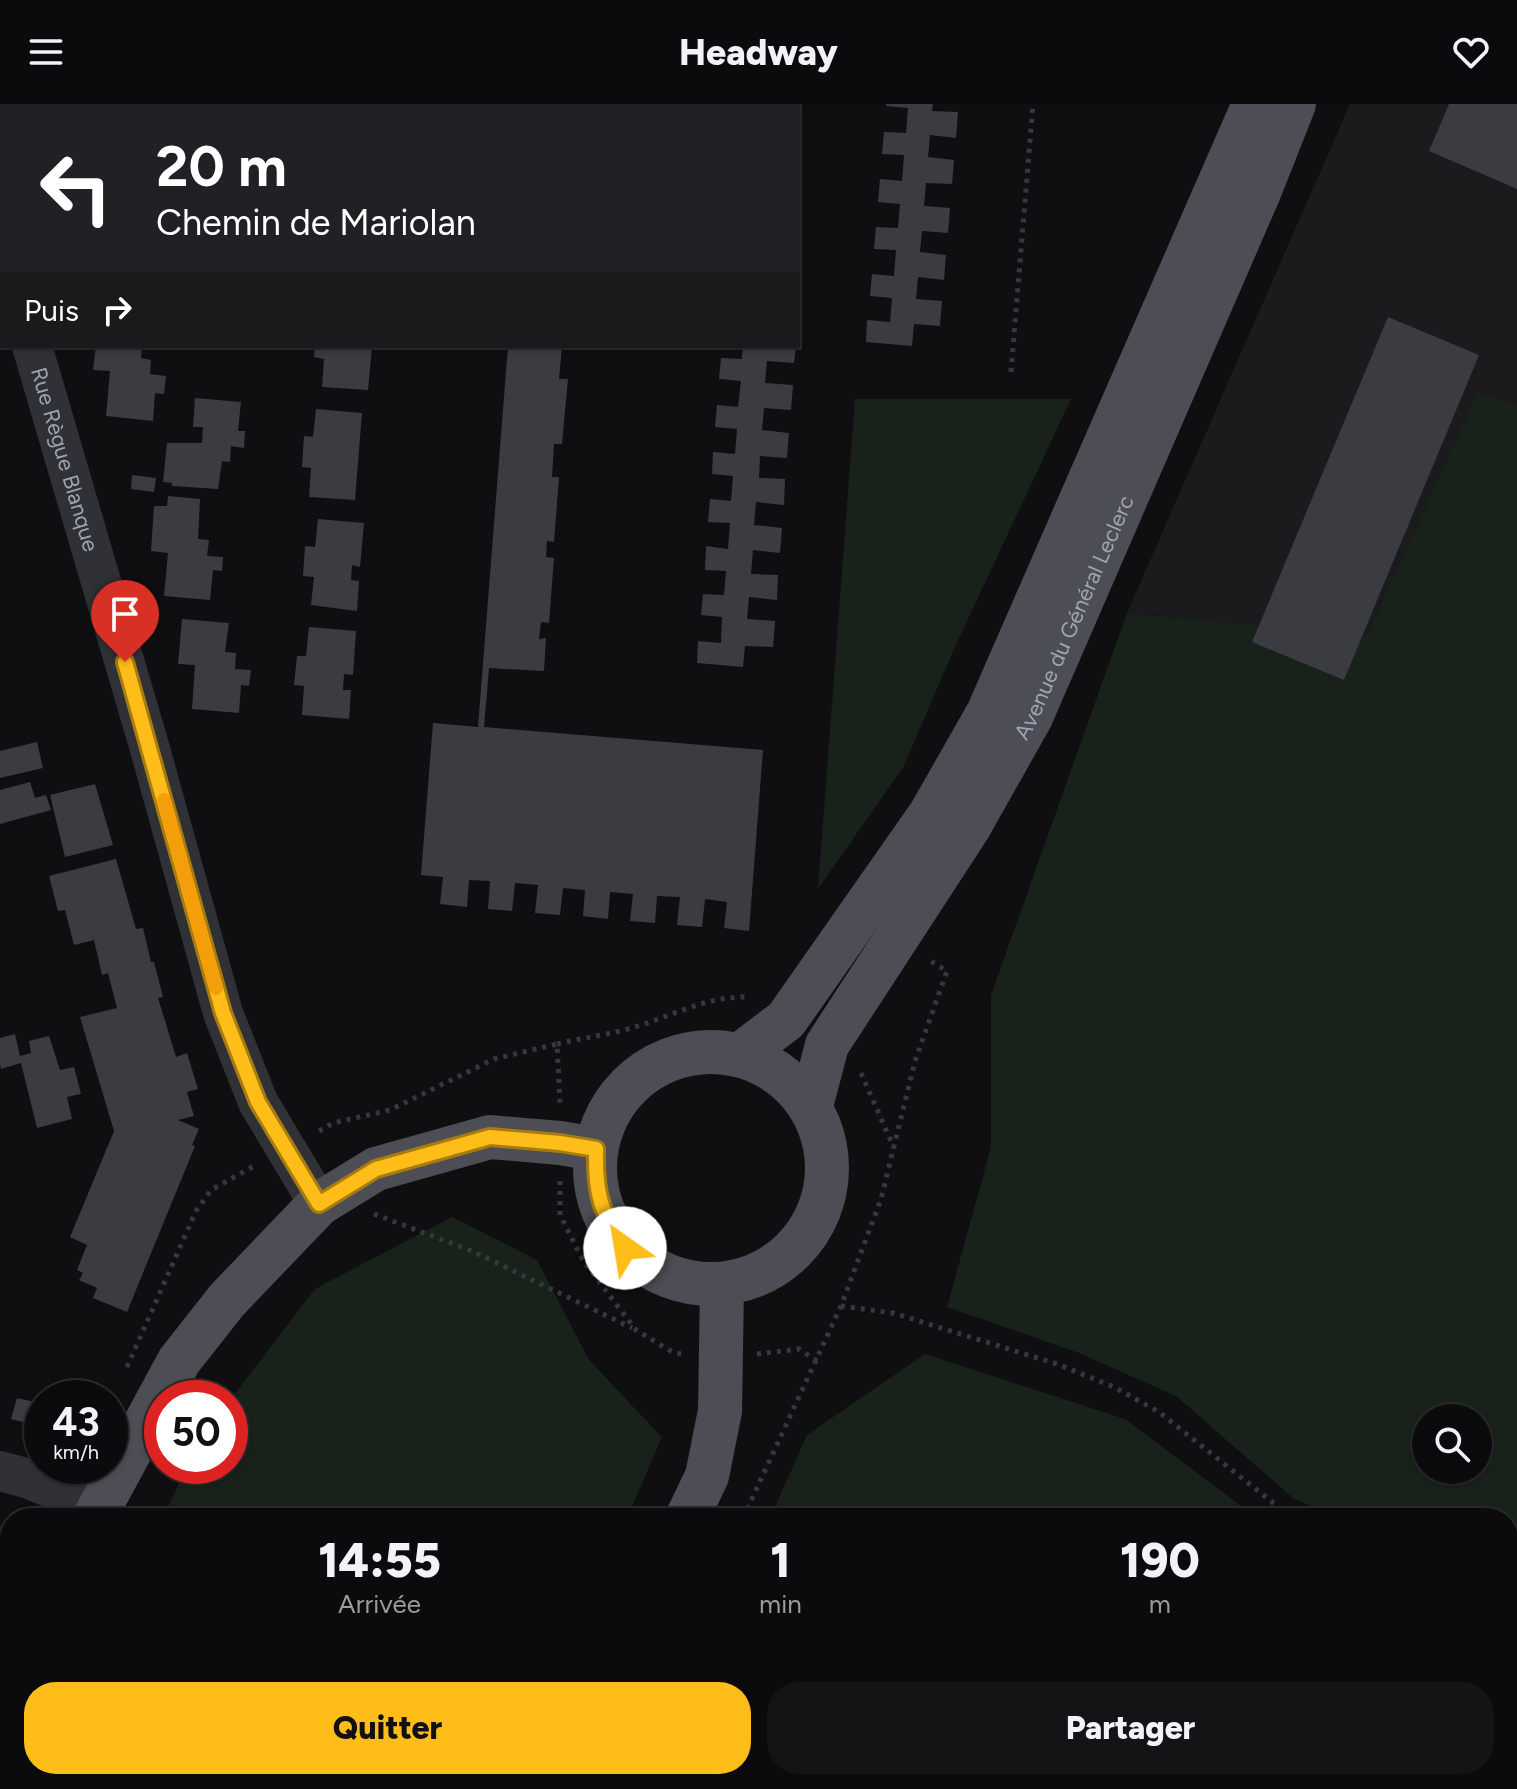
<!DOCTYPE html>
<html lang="fr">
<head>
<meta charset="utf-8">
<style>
	body { margin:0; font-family:Figtree,sans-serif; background:#141416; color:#f1f3f6; height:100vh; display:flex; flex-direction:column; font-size:30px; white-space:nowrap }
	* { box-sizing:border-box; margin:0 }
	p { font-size:26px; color:#9a9b9d }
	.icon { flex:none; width:44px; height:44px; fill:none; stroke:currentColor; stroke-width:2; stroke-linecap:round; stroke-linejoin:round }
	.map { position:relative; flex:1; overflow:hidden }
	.sheet { position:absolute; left:0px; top:1404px; width:1518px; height:282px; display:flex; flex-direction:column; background:#0b0b0d; border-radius:32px 32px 0 0; box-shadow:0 2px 6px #0004,0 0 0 2px #2b2b2e }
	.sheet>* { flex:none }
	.top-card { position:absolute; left:0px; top:0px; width:800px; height:244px; box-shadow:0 2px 6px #0004,0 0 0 2px #2b2b2e; background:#202124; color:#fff; overflow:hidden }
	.buttons { position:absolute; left:1412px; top:1300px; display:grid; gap:16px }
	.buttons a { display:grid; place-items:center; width:80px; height:80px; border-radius:50%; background:#0b0b0d; box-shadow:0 2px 6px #0004,0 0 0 2px #2b2b2e; font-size:40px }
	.speed { position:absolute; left:24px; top:1276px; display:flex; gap:16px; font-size:40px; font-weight:700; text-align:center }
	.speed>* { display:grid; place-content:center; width:104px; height:104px; border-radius:50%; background:#0b0b0d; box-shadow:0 2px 6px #0004,0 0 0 2px #2b2b2e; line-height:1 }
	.speed small { font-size:20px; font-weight:400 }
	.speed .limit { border:12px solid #d22; background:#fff; color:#111 }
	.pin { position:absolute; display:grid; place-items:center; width:68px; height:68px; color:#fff; margin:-82px -34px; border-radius:50% 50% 50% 0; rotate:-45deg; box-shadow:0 0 8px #0007 }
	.pin .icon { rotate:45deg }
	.me { position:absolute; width:88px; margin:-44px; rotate:328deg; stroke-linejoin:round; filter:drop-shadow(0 0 6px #0008) }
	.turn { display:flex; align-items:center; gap:28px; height:168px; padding:0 24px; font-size:36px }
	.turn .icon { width:104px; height:104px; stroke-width:2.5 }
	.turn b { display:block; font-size:56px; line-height:68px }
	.then { display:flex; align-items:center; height:76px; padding:0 24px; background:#0003; gap:16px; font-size:30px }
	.eta { display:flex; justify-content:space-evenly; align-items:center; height:136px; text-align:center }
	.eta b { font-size:48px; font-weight:800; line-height:56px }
	.primary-button { display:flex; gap:16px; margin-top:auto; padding:16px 24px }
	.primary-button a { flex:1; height:92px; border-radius:32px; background:#ffbd19; color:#111; font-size:32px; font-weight:800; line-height:92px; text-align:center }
	.primary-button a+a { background:#141416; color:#f1f3f6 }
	header { display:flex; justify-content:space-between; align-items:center; height:104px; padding:0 24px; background:#0b0b0d; font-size:36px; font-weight:800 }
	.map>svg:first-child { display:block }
	.built { fill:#1b1b1e }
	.green { fill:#19211b; fill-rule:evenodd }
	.building { fill:#3b3c41 }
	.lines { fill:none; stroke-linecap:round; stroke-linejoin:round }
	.path { stroke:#36383d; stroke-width:5; stroke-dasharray:4 6; stroke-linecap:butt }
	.minor { stroke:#303136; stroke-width:40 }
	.major { stroke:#4c4d55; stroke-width:44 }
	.route-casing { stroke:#a67b10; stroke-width:20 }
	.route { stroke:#ffbd19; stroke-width:14 }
	.slow { stroke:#f59e0b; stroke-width:14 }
	.labels { text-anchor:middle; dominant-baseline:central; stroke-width:6; stroke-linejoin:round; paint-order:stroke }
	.street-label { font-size:22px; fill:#9fa4b3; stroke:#0a0a0c }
</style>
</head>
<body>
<header><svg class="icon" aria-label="menu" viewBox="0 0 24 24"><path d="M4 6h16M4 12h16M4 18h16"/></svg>Headway<svg class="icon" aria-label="heart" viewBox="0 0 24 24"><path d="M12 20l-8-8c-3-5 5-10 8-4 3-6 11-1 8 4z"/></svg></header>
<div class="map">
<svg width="1517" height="1685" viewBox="0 0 1517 1685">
	<rect width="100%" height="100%" fill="#0f0f11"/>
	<path class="built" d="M1350 0H1517V304L1477 289 1367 530 1127 509Z"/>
	<path class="green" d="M1477 289 1517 301V1445H1508V1414H1341L1294 1395 1176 1292 1079 1249 947 1203 991 1043V891L1127 509 1367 530ZM1426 1314H1478V1366H1426Z
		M855 295H1071L955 543 904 662 818 785Z
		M452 1113 537 1156 589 1256 662 1333 627 1414H163L187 1362H230V1296L315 1185Z
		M925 1250 1125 1315 1257 1414H770L807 1331Z
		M1517 1487V1677L1509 1685H646L651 1676H1508V1489Z
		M34 1676H515L511 1685H28Z"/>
	<path class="building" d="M886 0H933L932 7 958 8 956 34 930 31 928 53 954 56 952 80 926 79 924 102 950 104 948 129 922 127 920 148 946 151 944 176 918 173 916 195 942 197 940 222 914 220 912 242 866 238 867 216 890 218 892 194 870 192 872 170 894 172 896 146 874 145 876 123 898 124 900 100 878 98 880 75 902 77 904 51 882 50 884 28 906 29 908 4 886 2Z
		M1449 0H1517V85L1429 47Z
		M1388 213 1479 251 1344 576 1252 538Z
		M96 242H142L141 254 151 256 150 270 166 272 164 290 155 289 153 317 106 312 110 267 93 266Z
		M315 242H372L368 286 322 283 324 255 314 253Z
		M508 242H562L559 275H568L562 340H554L552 373H559L554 438 547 437 546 453 554 454 549 519 541 518 539 535 546 534 544 567 489 564 484 623 763 646 749 827 724 824 727 798 705 795 702 823 677 821 680 793 657 792 655 819 630 817 633 790 610 788 608 815 583 812 585 786 563 784 560 811 535 809 538 781 515 779 512 807 488 805 490 777 469 776 467 803 440 800 443 773 421 771 433 619 478 623Z
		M743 242H796L794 259 767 257 765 279 793 281 791 306 764 304 762 326 789 329 787 354 760 352 759 374 785 375 784 401 756 398 754 421 782 424 780 449 753 446 751 470 778 471 777 496 749 493 747 515 775 517 773 543 745 542 743 563 697 559 698 537 721 539 722 513 701 511 703 490 724 491 726 467 705 466 706 442 728 445 730 419 708 418 710 395 731 397 733 372 712 370 713 348 735 350 737 325 715 323 717 301 738 303 741 277 719 275 721 254 742 255Z
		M195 294 241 298 238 327H245L244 344 231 342 230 358 222 357 218 385 172 382V379L163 378 167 339H202L203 323H193Z
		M316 305 362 309 355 396 309 393 311 364 302 363 304 332 313 333Z
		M132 371 156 374 154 388 131 385Z
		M168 392 200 395 198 435 209 436 207 452 223 453 222 467 213 466 210 496 164 492 168 449 151 447 154 402H167Z
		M318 415 364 419 360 463 352 461 351 476 359 477 357 507 311 501 314 473 303 472 305 442 315 443Z
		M182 515 229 519 225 548 236 549 235 565 251 566 249 582 241 581 239 609 192 605 195 561 178 560Z
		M309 523 356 527 353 571 344 570 343 586H351L349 615 302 611 304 582 294 581 297 552H306Z
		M37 638 43 664 0 674V647Z
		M30 678 35 694 46 691 51 706 0 720V686Z
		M95 680 113 741 65 753 50 691Z
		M116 755 136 825 143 824 151 858H154L163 893 158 894 176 953 187 949 198 985 187 988 194 1012 178 1016 199 1025 192 1041 195 1042 127 1208 93 1194 97 1184 79 1176 83 1169 77 1166 87 1141 70 1133 114 1027 80 913 117 904 108 869 102 871 94 836 74 841 65 806 58 807 49 772Z
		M15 930 20 952 31 949 29 937 49 932 60 966 74 963 81 990 67 993 72 1015 37 1024 21 959 1 965 0 960V934Z
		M17 1294 39 1299 34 1321 11 1315Z"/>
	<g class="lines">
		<path class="path" d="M1011 268 1033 0
			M557 940C578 935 599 932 620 927 664 917 701 892 748 893
			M861 969 894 1044
			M319 1027 333 1019 390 1006 494 955 557 940 560 999
			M560 1077V1111L584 1158 636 1226 674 1249 684 1250
			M374 1110 472 1147 632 1224
			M841 1202 893 1209 1057 1260 1114 1283 1159 1308 1292 1414
			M757 1250 799 1245 817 1257
			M127 1263 196 1107 211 1086 254 1062
			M743 1414 841 1202 881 1095 915 957 947 867 929 856
			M1508 1474 1517 1473
			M0 1525 10 1504
			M1508 1664 1516 1685
			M15 1685 19 1676
			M626 1685 630 1676"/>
		<g class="minor">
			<path d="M0 132 2 139"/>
			<path id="s1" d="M32 242 150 645 223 909 258 998 319 1100"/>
			<path d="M0 1367 26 1374 99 1403"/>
		</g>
		<g class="major">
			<circle cx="711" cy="1064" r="116"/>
			<path d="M741 950 786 916 931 709 988 609 1254 0"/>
			<path id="s2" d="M811 1002 827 941 969 723 1031 613 1260 86 1294 0"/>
			<path d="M94 1414 179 1257 227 1196 319 1100 376 1065 490 1033 560 1039 596 1045"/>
			<path d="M687 1414 707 1372 720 1307 722 1181"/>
			<path d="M0 1615 10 1595"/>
			<path d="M563 1685 567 1676"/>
		</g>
	</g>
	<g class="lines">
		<defs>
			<path id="route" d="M125 558 223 909 258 998 319 1100 376 1065 490 1033 560 1039 596 1045C595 1090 600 1106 625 1144"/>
		</defs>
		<use href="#route" class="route-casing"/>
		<use href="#route" class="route"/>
		<path class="slow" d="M164 696 216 884"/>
	</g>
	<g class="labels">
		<g class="street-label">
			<text stroke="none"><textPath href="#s1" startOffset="118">Rue Règue Blanque</textPath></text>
			<text stroke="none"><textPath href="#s2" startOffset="558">Avenue du Général Leclerc</textPath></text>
		</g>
	</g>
</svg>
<div class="buttons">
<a><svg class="icon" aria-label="search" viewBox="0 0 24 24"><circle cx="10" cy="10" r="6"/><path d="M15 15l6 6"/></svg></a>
</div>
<div class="speed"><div>43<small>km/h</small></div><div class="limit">50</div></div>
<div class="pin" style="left:125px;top:558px;background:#d93025"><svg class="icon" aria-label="arrive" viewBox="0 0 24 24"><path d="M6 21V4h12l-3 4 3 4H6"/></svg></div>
<svg class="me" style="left:625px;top:1144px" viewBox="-20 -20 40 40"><circle r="19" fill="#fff"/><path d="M0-13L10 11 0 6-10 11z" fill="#ffbd19"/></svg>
<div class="top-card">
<div class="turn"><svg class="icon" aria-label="left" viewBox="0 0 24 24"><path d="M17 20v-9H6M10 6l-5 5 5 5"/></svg><div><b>20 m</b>Chemin de Mariolan</div></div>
<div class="then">Puis<svg class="icon" aria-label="right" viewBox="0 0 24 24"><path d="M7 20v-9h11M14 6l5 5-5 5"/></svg></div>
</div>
<section class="sheet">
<div class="eta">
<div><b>14:55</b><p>Arrivée</p></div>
<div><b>1</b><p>min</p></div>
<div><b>190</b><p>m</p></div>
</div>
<div class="primary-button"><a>Quitter</a><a>Partager</a></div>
</section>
</div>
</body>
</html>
